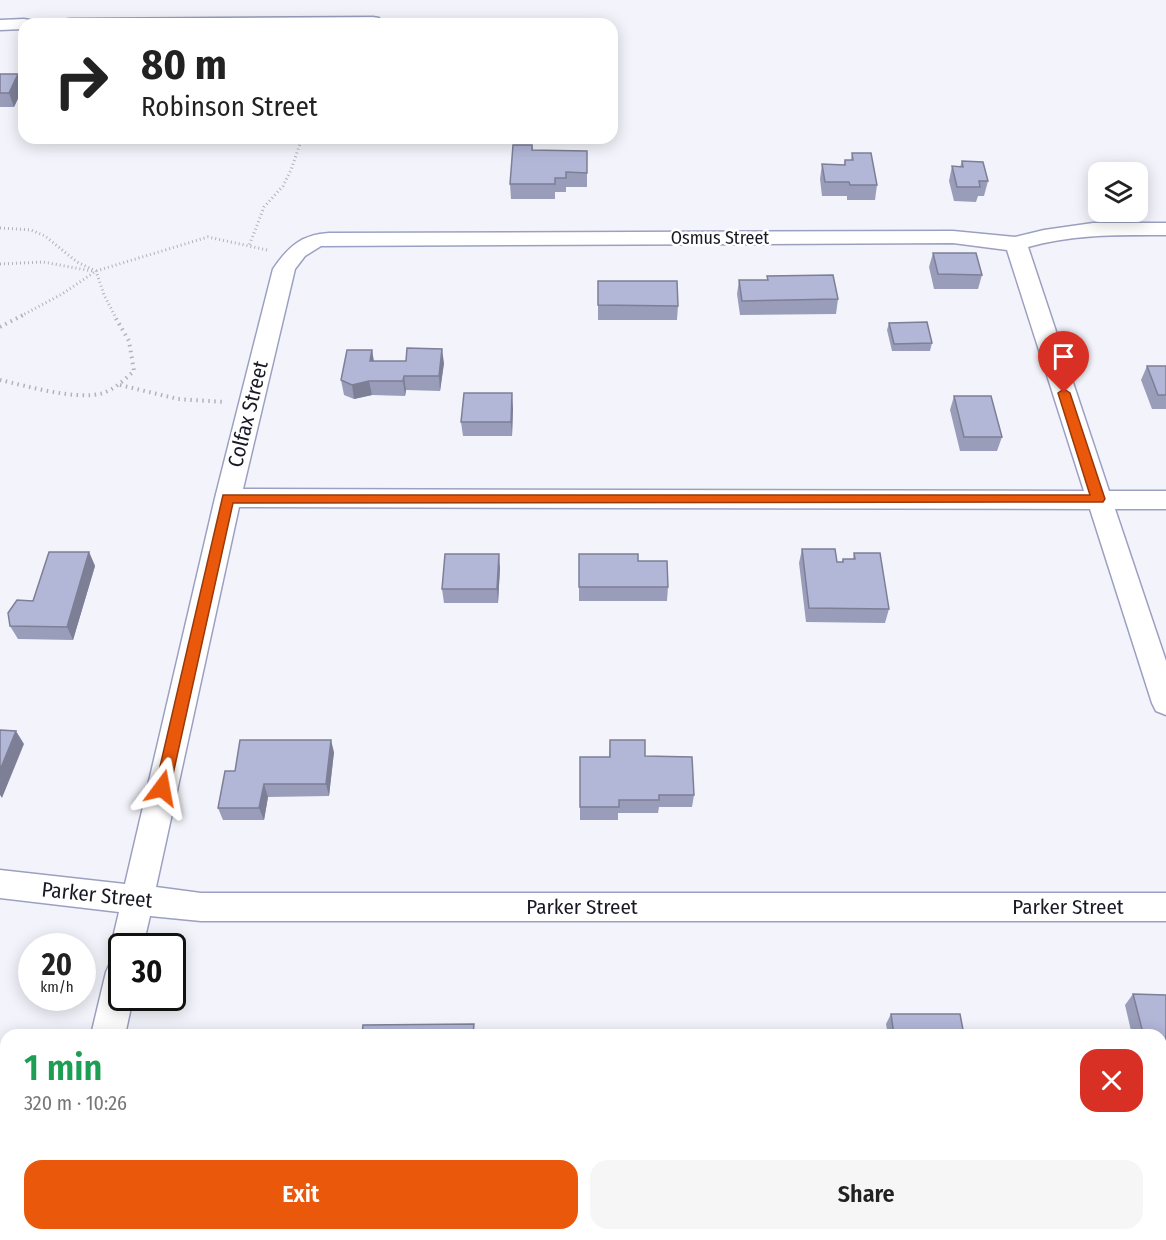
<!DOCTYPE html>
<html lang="en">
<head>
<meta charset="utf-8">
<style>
	body { margin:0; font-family:"Fira Sans Condensed",sans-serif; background:#f6f6f6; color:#222; height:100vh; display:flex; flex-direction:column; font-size:22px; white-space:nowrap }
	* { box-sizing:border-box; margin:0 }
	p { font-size:20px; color:#767676 }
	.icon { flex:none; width:33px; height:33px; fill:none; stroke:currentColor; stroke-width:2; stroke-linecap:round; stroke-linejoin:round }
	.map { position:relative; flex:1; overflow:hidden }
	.side { position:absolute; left:0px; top:1029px; width:1167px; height:212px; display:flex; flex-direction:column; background:#fff; border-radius:18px 18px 0 0; box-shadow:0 3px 15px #0003 }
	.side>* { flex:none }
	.hud { position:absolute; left:18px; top:18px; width:600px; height:126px; border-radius:18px; box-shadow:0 3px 15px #0003; background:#fff; color:#222; overflow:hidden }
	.tools { position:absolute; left:1088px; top:162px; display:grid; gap:12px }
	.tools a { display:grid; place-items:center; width:60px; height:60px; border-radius:12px; background:#fff; box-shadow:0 3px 15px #0003; font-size:30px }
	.speed { position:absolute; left:18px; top:933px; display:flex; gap:12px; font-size:30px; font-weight:700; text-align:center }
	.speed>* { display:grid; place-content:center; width:78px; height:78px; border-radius:50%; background:#fff; box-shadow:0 3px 15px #0003; line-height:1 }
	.speed small { font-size:15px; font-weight:400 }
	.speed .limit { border:3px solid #111; border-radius:9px; background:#fff; color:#111 }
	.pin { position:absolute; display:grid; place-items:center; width:51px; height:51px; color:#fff; margin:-62px -26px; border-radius:50% 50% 50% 0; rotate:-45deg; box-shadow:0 0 6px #0007 }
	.pin .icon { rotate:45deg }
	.me { position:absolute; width:66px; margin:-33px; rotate:13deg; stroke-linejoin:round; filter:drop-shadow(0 0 4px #0008) }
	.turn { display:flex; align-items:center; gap:21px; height:126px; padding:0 24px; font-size:27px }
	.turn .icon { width:78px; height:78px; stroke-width:2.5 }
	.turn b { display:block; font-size:42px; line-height:51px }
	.round { display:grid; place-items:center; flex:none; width:63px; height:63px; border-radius:18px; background:#f6f6f6 }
	.summary { display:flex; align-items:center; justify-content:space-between; height:102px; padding:0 24px }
	h1 { font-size:36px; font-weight:600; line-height:45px; color:#1e9e55 }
	.button { display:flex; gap:12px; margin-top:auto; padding:12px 24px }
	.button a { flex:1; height:69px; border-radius:18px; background:#ea580c; color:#fff; font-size:24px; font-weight:600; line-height:69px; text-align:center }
	.button a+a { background:#f6f6f6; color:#222 }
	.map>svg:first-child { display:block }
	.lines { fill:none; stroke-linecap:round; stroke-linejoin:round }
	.minor-casing { stroke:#9ca0c0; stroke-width:3 }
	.path-far1 { stroke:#b1b2ba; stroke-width:3; stroke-dasharray:1 3; stroke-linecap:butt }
	.path { stroke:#b1b2ba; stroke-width:4; stroke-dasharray:1.5 4.5; stroke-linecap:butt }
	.minor { fill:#fff; fill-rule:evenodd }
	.wall { fill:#999db9 }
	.shaded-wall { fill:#7d7f96 }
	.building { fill:#b2b6d7; stroke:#7d7f96; stroke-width:1.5 }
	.route { fill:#ea580c; stroke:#983908; stroke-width:1.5 }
	.labels { text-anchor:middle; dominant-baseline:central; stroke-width:5; stroke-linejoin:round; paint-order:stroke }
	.far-street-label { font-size:18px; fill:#181925; stroke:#fff }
	.street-label { font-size:21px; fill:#181925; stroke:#fff }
</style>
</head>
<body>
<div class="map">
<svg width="1166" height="1240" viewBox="0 0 1166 1240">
	<rect width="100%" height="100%" fill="#f3f4fb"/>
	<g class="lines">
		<defs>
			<path id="minor" d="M373 17 379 18 380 24H60L63 20 69 19Z
				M24 19 30 20 33 24H24V29L0 30V20Z
				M1093 223H1166V235C1119 235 1073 234 1028 247L1109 491H1166V509H1115L1166 661V715L1156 711 1152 703 1090 509 239 507 156 887 201 893H1166V921H201L150 916 143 946H122V998H133L125 1035H91L106 972 111 961 119 958 116 957 111 946 119 912 0 898V870L125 884 215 498 273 269C288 247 302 234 329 233L953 231 1015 237 1044 230ZM953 243 1007 250 1084 491 243 489 295 269 305 256 321 246Z
				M47 1234H83L81 1240H45Z"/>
		</defs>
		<use href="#minor" class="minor-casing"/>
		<path class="path-far1" d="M0 228 31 230 45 236 77 262 96 271 104 295 115 316
			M267 250 249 246 264 207 283 186 291 170 302 138
			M0 264 43 262 92 271
			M21 316 62 294 96 271 208 237 249 246"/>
		<path class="path" d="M0 327 23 315
			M0 380C27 386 77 401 103 393 115 389 125 379 134 371L129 341 114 315
			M120 385 178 399 225 402"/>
		<use href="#minor" class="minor"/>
	</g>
	<path class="wall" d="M0 74 23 88 14 107H0Z
		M532 145 533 150 587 151V187H566V192H555V199H511L510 184Z
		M852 153 877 185 875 200H847V196H822L820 179 822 164 844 165 845 160H851Z
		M962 161 988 181 984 196H978L976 202 954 201 949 181 952 166 960 167Z
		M933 253 982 275 978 289H934L929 267Z
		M767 276 838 299 836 314 740 315 737 294 739 280H767Z
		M598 281 678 306 677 320H598Z
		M889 323 932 343 930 351H892L887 330Z
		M372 350 374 361 444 363 440 391 406 390 405 396 372 395 354 399 344 395 341 380Z
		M1147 366H1166V409H1152L1141 380Z
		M954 396 1002 437 997 451H960L950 410Z
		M513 408 512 436H463L461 422Z
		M802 549 837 562H842L843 559H853L854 553 889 609 885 623 806 622 799 563Z
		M89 552 95 566 73 640 18 639 10 626 33 601Z
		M579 554 638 561 668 587 667 601H579Z
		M500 568 498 603H444L442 589Z
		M610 740 645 756 694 795 692 807H659L658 813H618V820H580V757H609Z
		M334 752 329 796 268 797 264 820H223L218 808 235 771Z
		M1133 994 1166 995V1139H1163L1166 1153V1196L1165 1197H1161V1035H1132L1125 1005Z
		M891 1014 964 1035H888L886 1024Z"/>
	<path class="shaded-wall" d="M18 74 23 88 14 107 9 93Z
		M442 349 444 363 440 391 439 376Z
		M372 350 374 364 370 361Z
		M404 376 406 390 405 396 403 381Z
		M369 381 372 395 354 399 352 385Z
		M512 393 513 408 512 436 511 422Z
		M89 552 95 566 73 640 67 627Z
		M499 554 500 568 498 603 497 589Z
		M16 731 24 744 2 798 0 795V770Z
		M331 740 334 752 329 796 326 784Z
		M264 784 268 797 264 820 259 808Z"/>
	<path class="building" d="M0 74H18L9 93H0Z
		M513 145H532V150L587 151V173L566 172V178H555V184H510Z
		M852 153H871L877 185H850L849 182H825L822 164 845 165V160H853Z
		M962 161 983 162 988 181H979L980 187H957L952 166 963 167Z
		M933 253H976L982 275 938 274Z
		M833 275 838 299 742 301 739 280H768L767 276Z
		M598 281H677L678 306 598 305Z
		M927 322 932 343 894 344 889 323Z
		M407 348 442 349 439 376H404L403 381H369L352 385 341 380 347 350H372L370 361H406Z
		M1147 366H1166V395H1158Z
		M464 393H512L511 422H461Z
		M954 396H991L1002 437H964Z
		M802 549H835L837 562H843V559H855L854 553H880L889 609 809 608Z
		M49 552H89L67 627 10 626 8 613 17 600 33 601Z
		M445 554H499L497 589H442Z
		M579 554H638V561H667L668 587H579Z
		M0 730 16 731 0 770Z
		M240 740H331L326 784H264L259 808H218L225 771H235Z
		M610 740H645V756L692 757 694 795H659V800H619V807H580V757H610Z
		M1133 994 1166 995V1130H1161V1035H1136V1032L1143 1033Z
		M891 1014H960L964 1035H894Z
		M474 1024 473 1035H362L363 1025Z
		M1161 1133 1166 1153V1189H1161Z"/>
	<path class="route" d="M1064 389 1070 393 1105 499 1103 502 233 503 170 788 168 793 162 795 157 793 155 788 223 495H1090L1058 393Z"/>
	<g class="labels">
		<g class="far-street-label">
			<text x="720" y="238">Osmus Street</text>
		</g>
		<g class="street-label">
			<text transform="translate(248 414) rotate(-76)">Colfax Street</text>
			<text transform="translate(97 895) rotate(6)">Parker Street</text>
			<text x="582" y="907">Parker Street</text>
			<text x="1068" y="907">Parker Street</text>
		</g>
	</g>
</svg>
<div class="tools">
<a><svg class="icon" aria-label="layers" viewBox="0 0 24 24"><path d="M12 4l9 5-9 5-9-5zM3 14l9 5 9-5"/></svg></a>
</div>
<div class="speed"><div>20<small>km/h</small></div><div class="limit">30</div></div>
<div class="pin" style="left:1064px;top:393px;background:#d93025"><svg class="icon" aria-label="arrive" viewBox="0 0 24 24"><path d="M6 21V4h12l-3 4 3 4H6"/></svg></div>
<svg class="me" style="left:162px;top:788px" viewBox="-20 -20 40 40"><path d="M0-17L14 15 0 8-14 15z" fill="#ea580c" stroke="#fff" stroke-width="4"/></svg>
<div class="hud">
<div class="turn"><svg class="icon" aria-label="right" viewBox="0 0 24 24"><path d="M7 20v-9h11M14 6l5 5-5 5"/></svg><div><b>80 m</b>Robinson Street</div></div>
</div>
<section class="side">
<div class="summary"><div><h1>1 min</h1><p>320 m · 10:26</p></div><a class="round" style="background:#d93025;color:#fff"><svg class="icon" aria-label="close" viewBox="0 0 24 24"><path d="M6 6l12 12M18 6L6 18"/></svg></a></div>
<div class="button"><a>Exit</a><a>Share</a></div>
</section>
</div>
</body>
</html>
